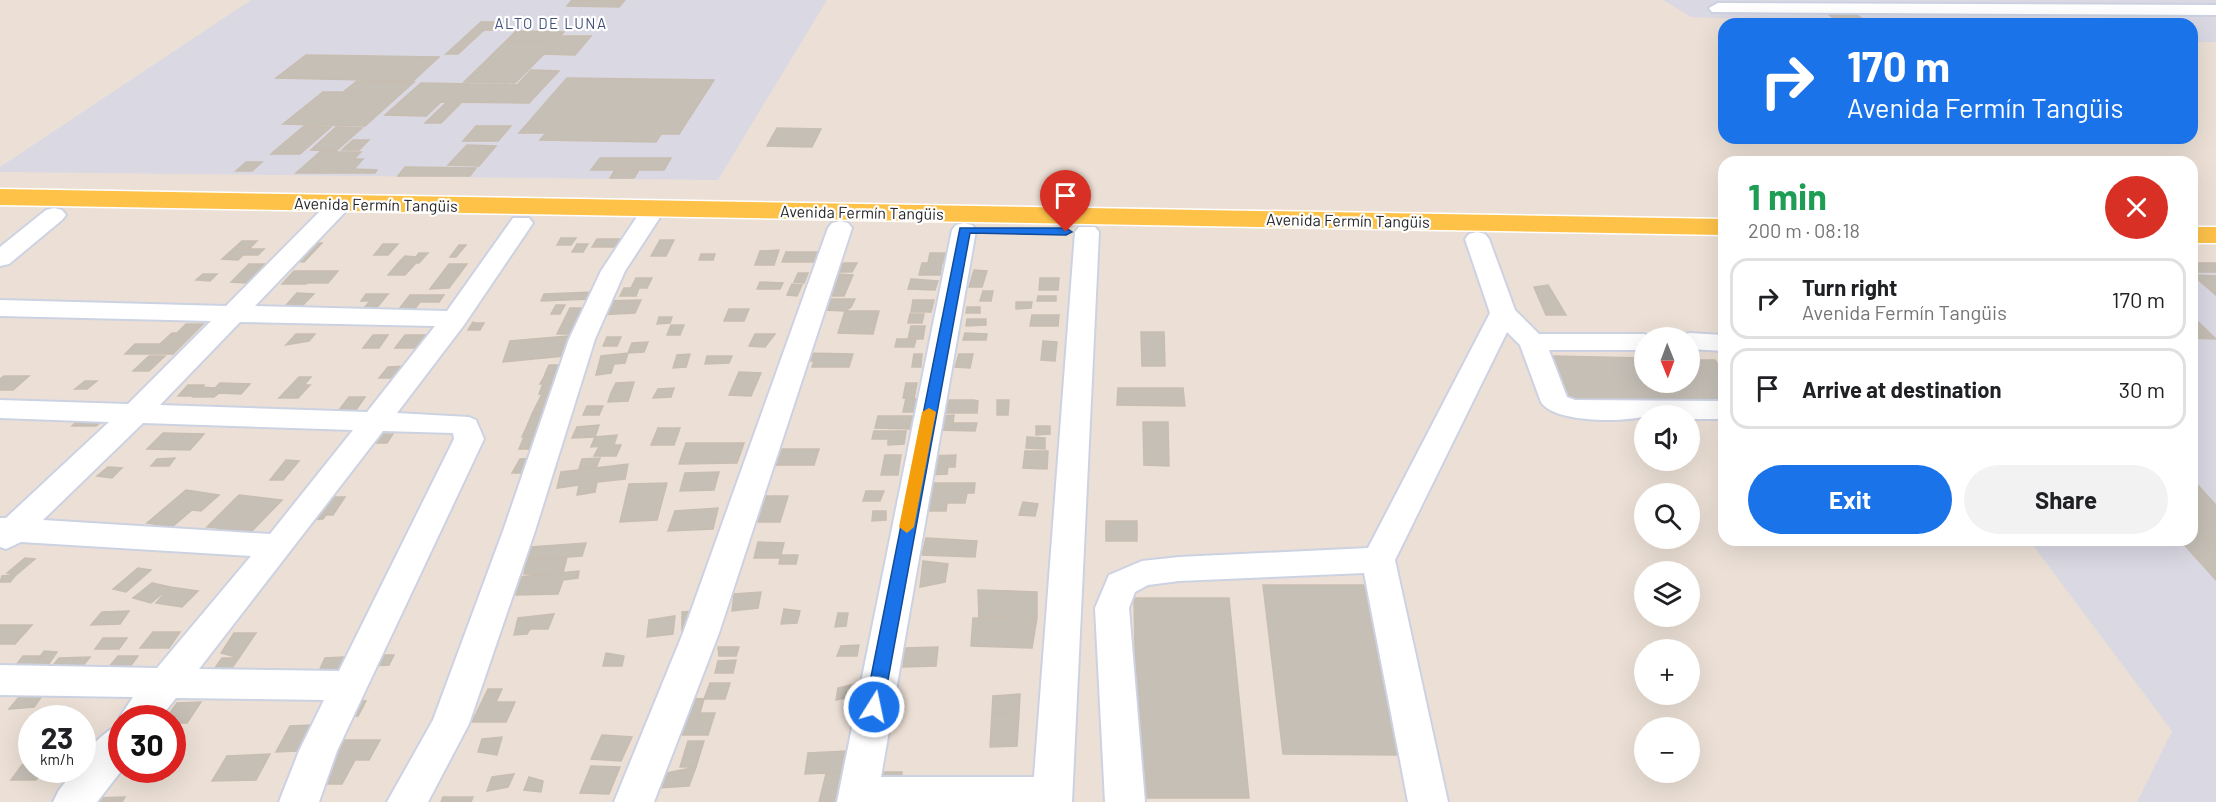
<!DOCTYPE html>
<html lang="en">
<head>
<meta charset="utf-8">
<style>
	body { margin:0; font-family:Barlow,sans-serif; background:#f2f2f2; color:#202124; height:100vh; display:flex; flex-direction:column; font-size:22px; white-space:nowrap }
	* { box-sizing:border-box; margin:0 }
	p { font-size:20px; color:#757577 }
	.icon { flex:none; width:33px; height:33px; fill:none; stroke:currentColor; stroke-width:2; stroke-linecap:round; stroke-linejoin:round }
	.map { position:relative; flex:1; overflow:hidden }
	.sheet { position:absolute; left:1718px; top:156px; width:480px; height:390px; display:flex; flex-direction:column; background:#fff; border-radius:18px; box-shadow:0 6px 24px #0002 }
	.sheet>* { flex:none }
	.banner { position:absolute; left:1718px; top:18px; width:480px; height:126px; border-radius:18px; box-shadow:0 6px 24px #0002; background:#1a73e8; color:#fff; overflow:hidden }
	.needle { width:39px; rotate:179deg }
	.controls { position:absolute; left:1634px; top:327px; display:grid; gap:12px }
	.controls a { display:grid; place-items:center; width:66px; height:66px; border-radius:50%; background:#fff; box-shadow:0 6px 24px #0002; font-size:30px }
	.speed { position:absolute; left:18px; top:705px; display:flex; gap:12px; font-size:30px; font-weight:700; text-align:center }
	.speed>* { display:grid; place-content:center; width:78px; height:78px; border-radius:50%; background:#fff; box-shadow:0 6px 24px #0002; line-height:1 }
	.speed small { font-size:15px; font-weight:400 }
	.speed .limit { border:9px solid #d22; background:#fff; color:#111 }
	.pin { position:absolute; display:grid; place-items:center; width:51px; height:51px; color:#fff; margin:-62px -26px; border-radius:50% 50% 50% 0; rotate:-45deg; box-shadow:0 0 6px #0007 }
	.pin .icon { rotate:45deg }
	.me { position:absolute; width:66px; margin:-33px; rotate:10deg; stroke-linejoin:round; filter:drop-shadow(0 0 4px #0008) }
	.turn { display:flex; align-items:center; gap:21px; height:126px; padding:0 30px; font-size:27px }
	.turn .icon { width:78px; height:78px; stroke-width:2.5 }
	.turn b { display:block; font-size:42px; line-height:51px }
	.round { display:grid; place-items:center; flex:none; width:63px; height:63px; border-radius:32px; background:#f2f2f2 }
	.overview { display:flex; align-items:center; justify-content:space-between; height:102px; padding:0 30px }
	h1 { font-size:36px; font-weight:700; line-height:45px; color:#1e9e55 }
	.action { display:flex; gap:12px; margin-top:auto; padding:12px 30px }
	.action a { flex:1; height:69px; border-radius:36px; background:#1a73e8; color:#fff; font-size:24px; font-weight:700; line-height:69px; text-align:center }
	.action a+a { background:#f2f2f2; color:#202124 }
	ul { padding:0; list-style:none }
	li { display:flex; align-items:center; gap:18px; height:81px; margin:0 12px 9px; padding:0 18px; border:3px solid #e0e0e0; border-radius:18px }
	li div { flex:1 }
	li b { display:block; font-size:22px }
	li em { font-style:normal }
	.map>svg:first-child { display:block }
	.industrial { fill:#dad8e3 }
	.building { fill:#c5bfb6; stroke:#c7bdb0; stroke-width:1.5 }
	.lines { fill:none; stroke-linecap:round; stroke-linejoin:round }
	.minor-casing { stroke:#ccd2e2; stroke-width:4 }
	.major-casing { stroke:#fff; stroke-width:3 }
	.minor { fill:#fff; fill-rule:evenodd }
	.major { fill:#fec249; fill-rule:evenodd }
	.route { fill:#1a73e8; stroke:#114b97; stroke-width:1.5 }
	.slow { fill:#f59e0b }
	.labels { text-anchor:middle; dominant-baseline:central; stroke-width:4.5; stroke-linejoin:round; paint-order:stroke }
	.far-neighbourhood-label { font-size:15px; letter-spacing:1.5px; fill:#44537b; stroke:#fff }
	.street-label { font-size:16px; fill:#272727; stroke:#fff }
</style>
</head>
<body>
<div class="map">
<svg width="2216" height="802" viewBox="0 0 2216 802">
	<rect width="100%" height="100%" fill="#ece0d6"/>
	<path class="industrial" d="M251 0H827L718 180 0 172V167Z
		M1663 0H2216V42H2192V24H1863L1691 17Z
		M2192 270H2216V802H2137L2172 731 2029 540H2192Z"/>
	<path class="building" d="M572 0H625L619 7 567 6Z
		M1827 13H1855L1861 18H1833Z
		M481 22H506L497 30H484L458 54H446Z
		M516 31 564 32 560 36H591L575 55 544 54 556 42 506 41Z
		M506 41 556 42 515 83 464 82Z
		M306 55 439 57 413 81 276 78Z
		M531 70 559 71 529 103 441 102 426 116 385 115 421 83 517 85Z
		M567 78 714 80 679 134H661L656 142 540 140 546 133H519Z
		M357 81 414 82 365 126 283 124 323 92H343Z
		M447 102H462L441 123H425Z
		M304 126 331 127 300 154H271Z
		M476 126H511L498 141H463Z
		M336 127 362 128 336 151 311 150Z
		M777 128 821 129 812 147 767 146Z
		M353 140H369L359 150H342Z
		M467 145 496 146 479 166 448 165Z
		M321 151H336L312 173H296Z
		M335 152H361L354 159H363L354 169 377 170 375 173H313Z
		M600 158H671L664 170H591Z
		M246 162H262L252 171H236Z
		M405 167 476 168 470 176H398Z
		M615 170H639L634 178H610Z
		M561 238H576L571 245H557Z
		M597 239H628L624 247H592Z
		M660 240H674L666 256H651Z
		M242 241H257L249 249H264L258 255H243L238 260 222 259Z
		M309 243H322L304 262 292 261Z
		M383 244H398L388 255H374Z
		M577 244H588L583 252H572Z
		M459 245H466L456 257H450Z
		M779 250 774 265H755L760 251Z
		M786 252H819L814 262H782Z
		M419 253H428L419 263 399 262 405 256 416 257Z
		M930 253H947L945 263H928Z
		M701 254H715L713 260H699Z
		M399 262 416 263 405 275H388Z
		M843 263H857L852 272H839Z
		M922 263H942L940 275H919Z
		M2192 263H2216V272H2192Z
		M249 264H265L246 283 231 282Z
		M449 264H467L449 288 430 289Z
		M974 270 987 271 982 287H969Z
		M294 271H318L306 284H282Z
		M318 271H338L328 283H308Z
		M798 273H808L804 283 794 282Z
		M203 274H217L210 281 196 280Z
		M838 274 853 275 844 296H829Z
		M2193 275 2216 276V295Z
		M636 278H652L647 288H639L636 296H620L624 288H631Z
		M1040 278H1059L1058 290H1039Z
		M911 279 938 281 935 290 908 289Z
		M760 282 783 283 780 289H757Z
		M792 284 802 285 797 296 787 295Z
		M1548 285 1566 315H1546L1534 287Z
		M983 291H993L991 301H980Z
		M594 292 591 299 541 301 544 294Z
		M297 293 314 294 294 314H278Z
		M366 294H388L371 315H358L370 301H361Z
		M410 295H444L439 302H420L411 314H395Z
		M1038 296H1056V301H1037Z
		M828 299H855L851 307 845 311 823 310Z
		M641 300 635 313 596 315 602 301Z
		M913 300H934L931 312H911Z
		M1016 302H1032L1031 308 1016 309Z
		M556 305H565L560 314H551Z
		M967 307H980V313H966Z
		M570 308H584L571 334H557Z
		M729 309H749L744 321H724Z
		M845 311H879L873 334 838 333Z
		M910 314H924L922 323H908Z
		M1032 315H1059L1058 326H1030Z
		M2192 316 2216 339 2192 338Z
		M659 317H672L670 323 657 324Z
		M967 319H986V325L966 326Z
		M473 322 475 323H484L480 330H468Z
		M186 324H203L194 333H177Z
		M671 325H684L680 335H667Z
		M911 326H925L923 339H908Z
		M1141 332H1164L1165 366H1142Z
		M172 333H194L183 344H160Z
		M965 333 987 334 986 340H963Z
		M296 334H315L309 341 286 345Z
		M755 334H775L765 347 749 346Z
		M373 335H388L379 348H363Z
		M405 335H430L420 348H395Z
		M579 335 574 355 503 362 510 341Z
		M607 337H621L617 346H603Z
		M897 339H916L914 347H895Z
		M1043 341 1057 342 1055 361 1041 360Z
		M648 342 644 352 628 353 632 343Z
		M135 344H160L150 354H125Z
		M160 344H183L173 354H150Z
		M628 353 625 363 614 364 611 373 596 375 601 356Z
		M804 353 853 354 849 367H812L814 361H802Z
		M690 354 686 367 673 368 677 355Z
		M914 354H922L921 367H912Z
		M959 354H973L970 368 955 367Z
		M149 356H165L149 371H133Z
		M707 356H732L729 363 705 364Z
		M1552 356 1644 358V382H1689V360H1715L1724 373V406L1573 405Z
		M549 365H570L566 373 545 374Z
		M408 366 400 378H379L388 367Z
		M739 372 761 373 751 396 729 395Z
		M567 374 562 384H540L545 375Z
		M4 376H29L13 390H0V379Z
		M299 377H311L304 385H310L298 398H279Z
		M85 381H97L87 389H75Z
		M634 382 631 392 611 393 616 383Z
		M220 383 250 384 241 394 219 393 214 397H193L203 387 215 388Z
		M564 383 560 393 539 394 543 384Z
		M906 383H917L914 399 903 398Z
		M188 385H204L195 396H178Z
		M674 388 671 397 653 398 658 389Z
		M1118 388H1183L1185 406 1117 405Z
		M631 392 628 401 608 402 611 393Z
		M542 394H562L558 403 537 404Z
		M349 397H365L356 410H339Z
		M906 398 919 399 916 412H903Z
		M944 400H974L978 401 977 413H942Z
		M997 400H1009L1008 415H997Z
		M558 403 554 413 532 414 537 404Z
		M587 406H603L599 415H583Z
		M554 413 549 425 527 426 532 414Z
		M954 415 953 423H977L975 431 937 430 940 416Z
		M878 416H913L910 429 875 428Z
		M78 420 102 421 96 426H72Z
		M1143 422H1168L1169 466 1144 465Z
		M599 425 595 437 572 438 577 427Z
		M527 426H550L544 436 522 437Z
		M1036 426H1050V434L1036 435Z
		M658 428H680L674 445H651Z
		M874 431H906L904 444 888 445V439H872Z
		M163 433 204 434 190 450 147 449Z
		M380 434H393L387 443H374Z
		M617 435 614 445 591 447 595 437Z
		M544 436 539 449H519L524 437Z
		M1027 437 1045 438V449L1026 448Z
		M686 443H744L737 463 679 464Z
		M600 445H621L616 456H594Z
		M774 449H819L814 465H769Z
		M1025 451H1048L1047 469 1023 468Z
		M885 455H901L898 475H881Z
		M956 455 955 467H948L947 474 927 475 929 456Z
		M175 458 169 466H151L157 459Z
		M539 458 531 473H512L520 459Z
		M600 458 596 468 579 469 582 459Z
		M286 460 299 461 283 480H270Z
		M628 464 625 479 597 482 595 492 577 495 579 485 557 488 561 472Z
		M108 467 122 468 112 478 97 476Z
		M719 472 714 490 680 491 685 473Z
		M2192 479 2216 505V580L2180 540H2192Z
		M667 483 657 520 620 522 629 484Z
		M927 483H975L974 493H967L965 503H947L946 511H922Z
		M186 490 219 495 201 511 192 510 172 527 147 523Z
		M866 491H884L880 501H863Z
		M239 495 282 500 251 532 207 527Z
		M759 496H788L780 522H750Z
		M319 497H345L333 515H326L323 519 309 520Z
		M1023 502 1038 504 1035 516 1019 515Z
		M718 508 713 529 668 531 675 511Z
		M873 511H886V520L872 521Z
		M1106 521H1137V541H1106Z
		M926 538 977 541 975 557 922 555Z
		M758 542 784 543 780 558H754Z
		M586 543 582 556 526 560 530 547Z
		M781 555H798L796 564H779Z
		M567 557 563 573 524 574 526 560Z
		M25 558 35 559 16 575 7 573Z
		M923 561 948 564 945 582 920 587Z
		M138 568 151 570 126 592 113 589Z
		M579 571 578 578 563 580 558 594 516 595 518 577Z
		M16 575 10 582H0L2 576Z
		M152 583 170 587 151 603 133 598Z
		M1263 585H1364L1399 755 1283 754Z
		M170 587 198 591 182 607 156 603Z
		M978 590 1037 592V618L979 619Z
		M761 592 758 608 732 611 734 594Z
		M1134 598H1229L1249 798H1138Z
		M784 609 800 611 797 623 781 624Z
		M129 611 120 624 91 625 102 612Z
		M699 611 694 632H682V612Z
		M838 613H848L846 626 835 627Z
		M554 614 548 629H530L527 634 514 635 518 618Z
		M675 616 673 634 647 637 649 620Z
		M973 618H1037L1032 648 971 646Z
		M0 625H32L15 644H0Z
		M153 632H180L169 648H140Z
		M234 633H256L239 658 221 653Z
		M103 638H127L119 649H95Z
		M859 645 857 656H837L841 646Z
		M718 647H739L736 656H719Z
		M938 647 936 666 903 667 905 648Z
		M44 651 57 652 46 668H32Z
		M606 653 624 656 622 666H603Z
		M376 655H394L389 665 370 666Z
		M23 656H42L32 668 13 669Z
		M118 656H138L129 668H108Z
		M90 657 81 668 50 669 59 658Z
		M344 657 334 679 315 680 325 658Z
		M222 658H239L227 675H210Z
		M736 660 733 673H715L718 661Z
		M710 683H730L725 699H704Z
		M855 684 854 696 836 700 838 688Z
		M488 689H502L496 702H515L506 722H472Z
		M1020 694 1019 714 992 713 993 696Z
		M42 696 34 707 9 709 19 697Z
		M686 698 704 699 700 713H715L708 735H673Z
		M346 700 366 701 358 716 336 717Z
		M201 702 187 723H172V718H166L177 703Z
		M992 713 1019 714 1017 746 990 747Z
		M311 725 297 751 276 752 290 726Z
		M602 735 632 737 621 761 591 759Z
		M502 737 497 755 478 752 482 739Z
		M345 740H380L369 760H355L342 784H319Z
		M688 741H704L696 767H680Z
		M847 751 844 772 805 774 808 753Z
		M270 754 256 780 212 781 227 756Z
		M22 765H32V770H43L36 780H11Z
		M591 766 620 767 609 794 580 793Z
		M696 767 689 786 659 788 662 774Z
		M844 772 838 802H819L826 774Z
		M882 772H902L900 786 879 787Z
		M514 774 508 787 487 791 492 777Z
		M529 777 543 781 541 792 524 790Z
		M125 797 122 802H90L93 798Z
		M443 797H473L471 802H441Z"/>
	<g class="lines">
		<defs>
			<path id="minor" d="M1718 3 2216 5V15L1712 12 1709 8Z
				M341 196 349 198 352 203 349 208 255 306 447 311 513 218H529L533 223 464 325 397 413 469 417 476 420 484 439 337 751 319 802H279L299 751 324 700 176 698 160 718H122V723L119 718 133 697 0 695V665L157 668 251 556 21 542 6 549 0 547V518H6L109 422 0 418V400L128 404 211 321 0 316V300L226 306 333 198ZM240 322 435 326 367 412 160 405ZM143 423 353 430 270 534 43 520ZM383 431 453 433 454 439 339 671 199 669Z
				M654 201 662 203 666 208 625 271 595 339 535 531 469 724 428 802H387L433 720 503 531 569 339 601 271 646 203Z
				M54 208 62 210 66 215 62 220 9 264 0 266V247L46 210Z
				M840 221 848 223 852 228 719 633 654 802H614L683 633 828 228 832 223Z
				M964 223 972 225 976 230 881 777H1034L1075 232 1079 227H1095L1099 232 1072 802H837L952 230 956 225Z
				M1477 232 1485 234 1489 239 1515 310 1539 334H1644L1654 338H1644V350H1549L1567 397 1575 400 1724 401V419H1689V416C1677 416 1657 412 1646 416 1628 422 1555 424 1541 402L1520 345 1507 332 1395 560 1448 802H1408L1364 573 1179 581 1148 585 1135 592 1129 608 1145 802H1105L1095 608 1109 575 1142 561 1179 557 1368 548 1490 313 1465 239 1469 234Z
				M1689 333 1724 335V351L1689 349V338H1678Z
				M122 724V770L97 802H53L59 790 75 770H82C82 751 105 730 122 724Z"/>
			<path id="major" d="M0 189 1724 219V235L0 205Z
				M2192 227H2216V243H2192Z"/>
		</defs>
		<use href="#minor" class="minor-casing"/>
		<use href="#major" class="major-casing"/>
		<use href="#minor" class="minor"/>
		<use href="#major" class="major"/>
	</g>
	<path class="route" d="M960 228H1066L1072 232 1066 235 970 233 883 707 880 712 874 714 868 712 865 707Z"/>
	<path class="slow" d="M929 408 936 412 914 527 907 533 899 527 922 412Z"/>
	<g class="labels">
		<g class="far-neighbourhood-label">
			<text x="551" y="23">ALTO DE LUNA</text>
		</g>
		<g class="street-label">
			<text transform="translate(376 204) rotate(1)">Avenida Fermín Tangüis</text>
			<text transform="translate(862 212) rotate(1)">Avenida Fermín Tangüis</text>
			<text transform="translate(1348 220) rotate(1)">Avenida Fermín Tangüis</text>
		</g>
	</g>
</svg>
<div class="controls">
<a><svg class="needle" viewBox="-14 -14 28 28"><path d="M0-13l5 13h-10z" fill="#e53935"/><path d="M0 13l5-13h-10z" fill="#757577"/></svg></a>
<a><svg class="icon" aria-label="sound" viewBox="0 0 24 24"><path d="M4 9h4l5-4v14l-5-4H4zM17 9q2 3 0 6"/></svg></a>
<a><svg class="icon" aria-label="search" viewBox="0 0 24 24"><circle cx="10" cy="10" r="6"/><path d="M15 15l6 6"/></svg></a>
<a><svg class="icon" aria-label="layers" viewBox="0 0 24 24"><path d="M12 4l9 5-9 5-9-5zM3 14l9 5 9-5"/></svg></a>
<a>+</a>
<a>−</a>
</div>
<div class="speed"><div>23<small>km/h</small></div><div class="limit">30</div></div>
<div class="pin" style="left:1066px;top:232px;background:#d93025"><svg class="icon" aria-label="arrive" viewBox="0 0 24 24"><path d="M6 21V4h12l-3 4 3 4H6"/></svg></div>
<svg class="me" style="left:874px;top:707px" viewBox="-20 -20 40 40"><circle r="17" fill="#1a73e8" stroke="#fff" stroke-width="3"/><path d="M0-11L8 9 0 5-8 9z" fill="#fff"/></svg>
<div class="banner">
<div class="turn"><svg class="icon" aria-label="right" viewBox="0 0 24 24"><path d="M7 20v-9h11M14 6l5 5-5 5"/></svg><div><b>170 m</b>Avenida Fermín Tangüis</div></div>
</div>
<section class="sheet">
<div class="overview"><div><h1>1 min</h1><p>200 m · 08:18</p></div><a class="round" style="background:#d93025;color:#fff"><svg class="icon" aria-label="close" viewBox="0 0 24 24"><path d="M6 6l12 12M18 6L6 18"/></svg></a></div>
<ul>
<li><svg class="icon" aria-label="right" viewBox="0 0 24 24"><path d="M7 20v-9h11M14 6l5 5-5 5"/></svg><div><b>Turn right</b><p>Avenida Fermín Tangüis</p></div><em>170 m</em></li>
<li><svg class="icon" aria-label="arrive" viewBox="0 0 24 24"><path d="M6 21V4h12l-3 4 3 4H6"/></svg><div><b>Arrive at destination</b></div><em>30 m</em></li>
</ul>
<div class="action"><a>Exit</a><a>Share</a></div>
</section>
</div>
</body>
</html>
